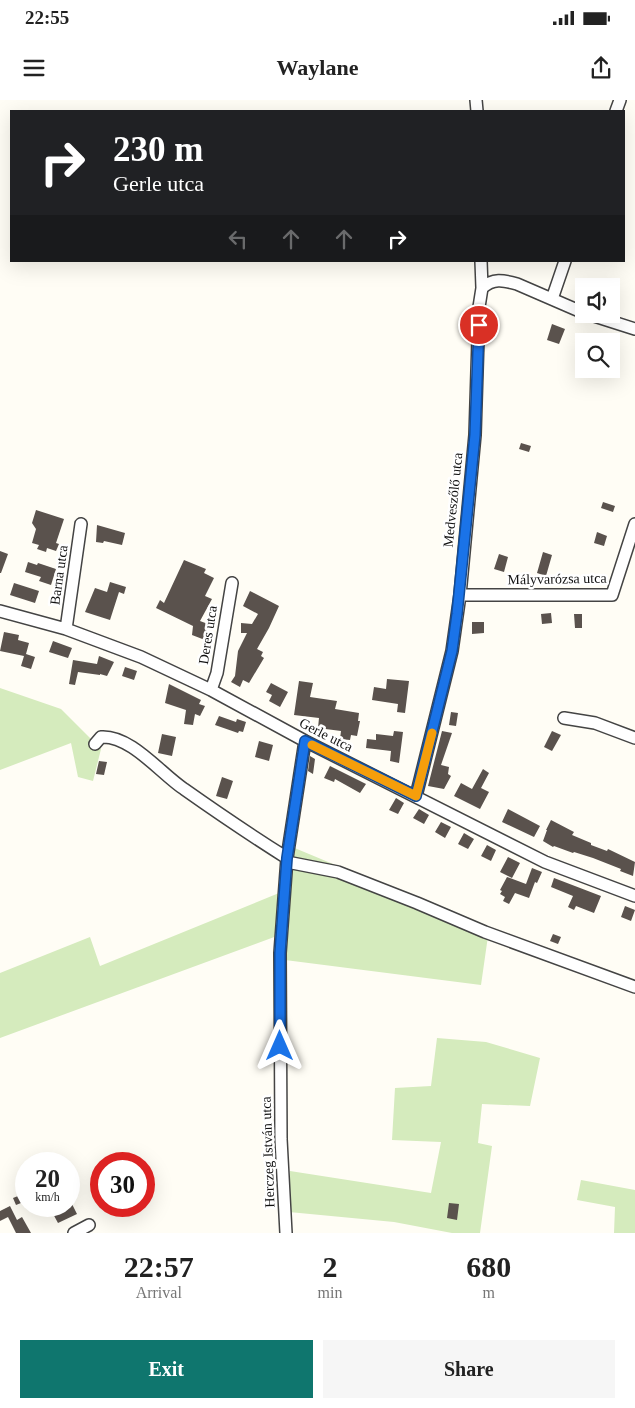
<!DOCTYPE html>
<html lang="en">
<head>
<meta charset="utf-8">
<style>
	body { margin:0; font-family:Georgia,serif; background:#f6f6f6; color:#222; height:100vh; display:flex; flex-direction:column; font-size:19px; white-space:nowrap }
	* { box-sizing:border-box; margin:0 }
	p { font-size:16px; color:#767676 }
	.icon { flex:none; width:28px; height:28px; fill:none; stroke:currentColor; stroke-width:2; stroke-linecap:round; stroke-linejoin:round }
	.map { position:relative; height:1133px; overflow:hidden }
	.details { display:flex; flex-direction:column; background:#fff; flex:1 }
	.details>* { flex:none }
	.banner { position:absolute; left:10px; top:10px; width:615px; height:152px; border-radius:0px; box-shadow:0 5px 20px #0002; background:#202124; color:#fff; overflow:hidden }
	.fabs { position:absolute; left:575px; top:178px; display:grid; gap:10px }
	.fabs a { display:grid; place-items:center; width:45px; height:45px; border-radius:0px; background:#fff; box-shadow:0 5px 20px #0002; font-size:25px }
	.speed { position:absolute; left:15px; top:1052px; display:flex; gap:10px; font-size:25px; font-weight:700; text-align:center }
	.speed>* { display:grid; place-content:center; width:65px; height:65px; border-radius:50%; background:#fff; box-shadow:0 5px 20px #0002; line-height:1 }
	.speed small { font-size:12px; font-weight:400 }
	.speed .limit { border:8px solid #d22; background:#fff; color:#111 }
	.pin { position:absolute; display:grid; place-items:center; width:42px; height:42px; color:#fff; margin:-21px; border:2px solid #fff; border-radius:50%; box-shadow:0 1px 5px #0007 }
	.me { position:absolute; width:55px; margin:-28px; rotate:0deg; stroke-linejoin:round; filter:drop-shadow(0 0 4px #0008) }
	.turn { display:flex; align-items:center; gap:18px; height:105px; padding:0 20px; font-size:22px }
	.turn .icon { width:65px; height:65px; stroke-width:2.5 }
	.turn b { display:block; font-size:35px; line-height:42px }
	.lanes { display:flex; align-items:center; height:48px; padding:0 20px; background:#0003; justify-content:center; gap:25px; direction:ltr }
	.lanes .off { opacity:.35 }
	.eta { display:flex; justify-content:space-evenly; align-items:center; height:85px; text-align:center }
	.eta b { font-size:30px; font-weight:700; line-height:35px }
	.button { display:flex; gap:10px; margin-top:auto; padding:10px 20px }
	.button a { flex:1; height:58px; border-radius:0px; background:#0f766e; color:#fff; font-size:20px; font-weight:700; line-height:58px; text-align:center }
	.button a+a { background:#f6f6f6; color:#222 }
	.status { display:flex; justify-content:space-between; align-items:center; height:35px; padding:0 25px; background:#fff; direction:ltr }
	.status svg { height:14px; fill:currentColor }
	header { display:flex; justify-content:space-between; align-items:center; height:65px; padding:0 20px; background:#fff; font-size:22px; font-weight:700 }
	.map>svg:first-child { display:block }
	.green { fill:#d5ebbd }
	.building { fill:#5a524d }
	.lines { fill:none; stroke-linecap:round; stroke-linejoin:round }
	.minor-casing { stroke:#444; stroke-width:14 }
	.minor { stroke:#fff; stroke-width:11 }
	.route-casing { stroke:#114b97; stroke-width:12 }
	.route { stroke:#1a73e8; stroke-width:9 }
	.slow { stroke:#f59e0b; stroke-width:9 }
	.labels { text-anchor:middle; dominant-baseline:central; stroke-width:5; stroke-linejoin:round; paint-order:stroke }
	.street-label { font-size:14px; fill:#111; stroke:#fff }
</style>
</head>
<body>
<div class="status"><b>22:55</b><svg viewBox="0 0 49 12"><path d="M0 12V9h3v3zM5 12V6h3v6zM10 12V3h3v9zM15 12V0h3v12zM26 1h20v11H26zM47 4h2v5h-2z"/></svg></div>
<header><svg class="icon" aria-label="menu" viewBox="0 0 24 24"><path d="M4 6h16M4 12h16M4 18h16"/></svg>Waylane<svg class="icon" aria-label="share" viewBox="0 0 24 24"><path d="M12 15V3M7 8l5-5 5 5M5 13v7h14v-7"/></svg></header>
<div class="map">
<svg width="635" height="1133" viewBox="0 0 635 1133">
	<rect width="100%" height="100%" fill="#fffdf5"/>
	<path class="green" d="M0 588 61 609 101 649 93 681 78 677 71 643 0 670Z
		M285 744 489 829 481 885 285 860V833L0 938V873L90 837 100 866 279 793Z
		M437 938 486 942 540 958 530 1006 482 1004 478 1043 492 1046 480 1133H452L394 1122 289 1112 290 1071 431 1093 441 1042 392 1040 395 988 431 986Z
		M581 1080 635 1090V1133H614L615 1107 577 1100Z"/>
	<path class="building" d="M552 224 565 229 559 244 547 240Z
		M521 343 531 346 529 352 519 349Z
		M603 402 615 406 613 412 601 408Z
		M36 410 64 419 56 443 59 444 56 451 47 448 46 452 37 449 39 445 32 443 36 429 32 423Z
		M97 425 125 433 122 445 104 441 103 443 96 442Z
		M597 432 607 436 604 446 594 443Z
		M0 451 8 454 1 473H0Z
		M543 452 552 455 546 476 537 473Z
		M499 454 508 457 504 472 494 469Z
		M184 460 206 469 204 473 214 478 205 496 212 499 200 521 208 524 205 540 192 535 193 526 156 508 160 500 164 503Z
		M28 462 37 465 38 463 56 469 51 485 39 481 41 477 25 472Z
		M110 482 126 487 124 494 119 492 110 520 85 512 95 488 107 492Z
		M14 483 39 491 35 503 10 495Z
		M250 491 279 506 269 528 257 549 263 552 261 556 264 558 249 583 243 580 240 587 231 582 235 576 238 551 247 533H241V523L252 524 258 514 243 506Z
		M551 513 552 523 542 524 541 514Z
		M574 514H582V528H575Z
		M472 522H484V533L472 534Z
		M4 532 19 535 18 540 29 543 26 554 35 557 31 569 21 566 24 556 0 551Z
		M53 541 72 548 68 558 49 552Z
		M99 556 114 562 107 576 100 574V575L78 572 75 585 69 584 73 560 97 564Z
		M125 567 137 571 134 580 122 576Z
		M387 579 409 581 405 613 397 612 398 604 372 600 374 587 386 589Z
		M299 581 313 583 310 597 337 601 335 609 359 613 358 621H360L357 636 351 635 350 640 340 639 341 631 318 628 319 618 294 615Z
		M271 583 288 592 280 607 269 601 272 595 266 592Z
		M169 584 201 600 199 604 205 606 200 616 195 614 193 625 184 624 186 610 165 603Z
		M451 612 458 613 456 626 449 625Z
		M219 616 236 622 237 619 246 622 243 632 239 631 238 633 215 625Z
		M394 631 403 632 399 663 390 661 391 651 366 648 367 639 376 640V634L393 636Z
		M442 631 452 633 441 665 449 667 448 674 451 676 444 689 428 686Z
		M552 631 561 635 552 651 544 647Z
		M162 634 176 637 172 656 158 653Z
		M259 641 273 645 269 661 255 657Z
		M310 656 315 659 313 674 308 671Z
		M99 661 107 662 104 675 96 674Z
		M330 666 366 684 360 693 335 679 334 682 324 678Z
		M483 669 489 673 481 688 489 692 480 709 454 696 461 683 472 689Z
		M222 677 233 681 227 699 216 696Z
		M396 698 404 703 398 714 389 710Z
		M419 709 429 715 424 724 413 718Z
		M508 709 540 726 534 737 502 722Z
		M551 720 574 732 572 735 591 743V745L607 751 608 749 635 762 633 776 620 771 621 769 593 758 574 752 573 753 554 746 553 747 543 741 547 730H546Z
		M441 722 451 727 445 738 435 732Z
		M464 733 474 739 468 749 458 744Z
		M487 745 496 750 491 761 481 756Z
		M508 757 520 763 512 778 500 772Z
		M532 768 542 772 537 783 535 782 529 798 515 793 509 804 503 801 505 797 500 794 502 791 500 790 507 777 526 784Z
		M554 778 601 796 594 813 576 806 574 810 568 807 573 796 551 787Z
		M625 806 635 810 631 821 621 817Z
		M553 834 561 837 558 844 550 841Z
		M23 1094 26 1101 16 1105 13 1098Z
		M449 1103 459 1104 457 1120 447 1118Z
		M72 1104 77 1114 58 1123 52 1112 62 1106 64 1109Z
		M10 1106 17 1120 22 1117 31 1133H16L8 1117 0 1121V1111Z"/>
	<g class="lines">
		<defs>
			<path id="minor" d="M476 0 477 11
				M616 11 620 0
				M482 188C493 178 503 180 517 184L584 213
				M552 199 565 161
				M588 214 635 229
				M460 495H612L635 424
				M0 511 66 529 141 557 211 590 305 641 545 762 635 796
				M66 529 81 424
				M211 590 217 573 232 483
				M564 618 595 623 635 638
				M95 644 101 637C131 635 161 674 184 689 218 713 252 736 287 758
				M416 696 452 551 460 495 475 335 479 207 482 188 481 161
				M287 762 338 772 417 803 485 832 635 887
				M74 1133 89 1125
				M286 1133 281 1039 280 853 287 758 305 641"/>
		</defs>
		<use href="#minor" class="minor-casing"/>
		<use href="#minor" class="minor"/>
	</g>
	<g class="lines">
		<defs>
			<path id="route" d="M280 946V853L287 758 305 641 416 696 452 551 457 514 475 335 479 225"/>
		</defs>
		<use href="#route" class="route-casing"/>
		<use href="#route" class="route"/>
		<path class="slow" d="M312 645 416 696 432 633"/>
	</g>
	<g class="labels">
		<g class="street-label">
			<text transform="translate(453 400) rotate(-84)">Medveszőlő utca</text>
			<text transform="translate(59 475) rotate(-82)">Barna utca</text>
			<text transform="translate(557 479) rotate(-1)">Mályvarózsa utca</text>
			<text transform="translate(208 535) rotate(-81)">Deres utca</text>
			<text transform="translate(326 635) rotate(27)">Gerle utca</text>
			<text transform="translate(268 1052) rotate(-92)">Herczeg István utca</text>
		</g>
	</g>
</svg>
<div class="fabs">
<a><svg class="icon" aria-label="sound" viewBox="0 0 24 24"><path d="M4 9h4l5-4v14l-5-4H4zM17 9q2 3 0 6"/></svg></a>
<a><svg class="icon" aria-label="search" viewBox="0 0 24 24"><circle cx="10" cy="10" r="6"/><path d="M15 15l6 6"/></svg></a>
</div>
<div class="speed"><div>20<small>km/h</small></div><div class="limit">30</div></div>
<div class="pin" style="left:479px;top:225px;background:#d93025"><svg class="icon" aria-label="arrive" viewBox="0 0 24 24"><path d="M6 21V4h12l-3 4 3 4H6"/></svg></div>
<svg class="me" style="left:280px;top:946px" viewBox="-20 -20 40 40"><path d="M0-17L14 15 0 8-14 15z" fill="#1a73e8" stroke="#fff" stroke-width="4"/></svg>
<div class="banner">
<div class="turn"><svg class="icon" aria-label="right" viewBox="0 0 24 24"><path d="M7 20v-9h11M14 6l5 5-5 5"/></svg><div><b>230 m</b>Gerle utca</div></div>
<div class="lanes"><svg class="icon off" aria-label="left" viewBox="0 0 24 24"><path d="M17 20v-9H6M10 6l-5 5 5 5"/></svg><svg class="icon off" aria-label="ahead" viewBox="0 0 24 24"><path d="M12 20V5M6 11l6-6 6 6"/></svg><svg class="icon off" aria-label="ahead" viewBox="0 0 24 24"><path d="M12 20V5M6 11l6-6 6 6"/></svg><svg class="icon" aria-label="right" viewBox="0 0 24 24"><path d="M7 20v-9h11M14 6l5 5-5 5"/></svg></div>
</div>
</div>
<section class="details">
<div class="eta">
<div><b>22:57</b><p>Arrival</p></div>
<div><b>2</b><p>min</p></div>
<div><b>680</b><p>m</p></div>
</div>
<div class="button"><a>Exit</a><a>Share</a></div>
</section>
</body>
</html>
